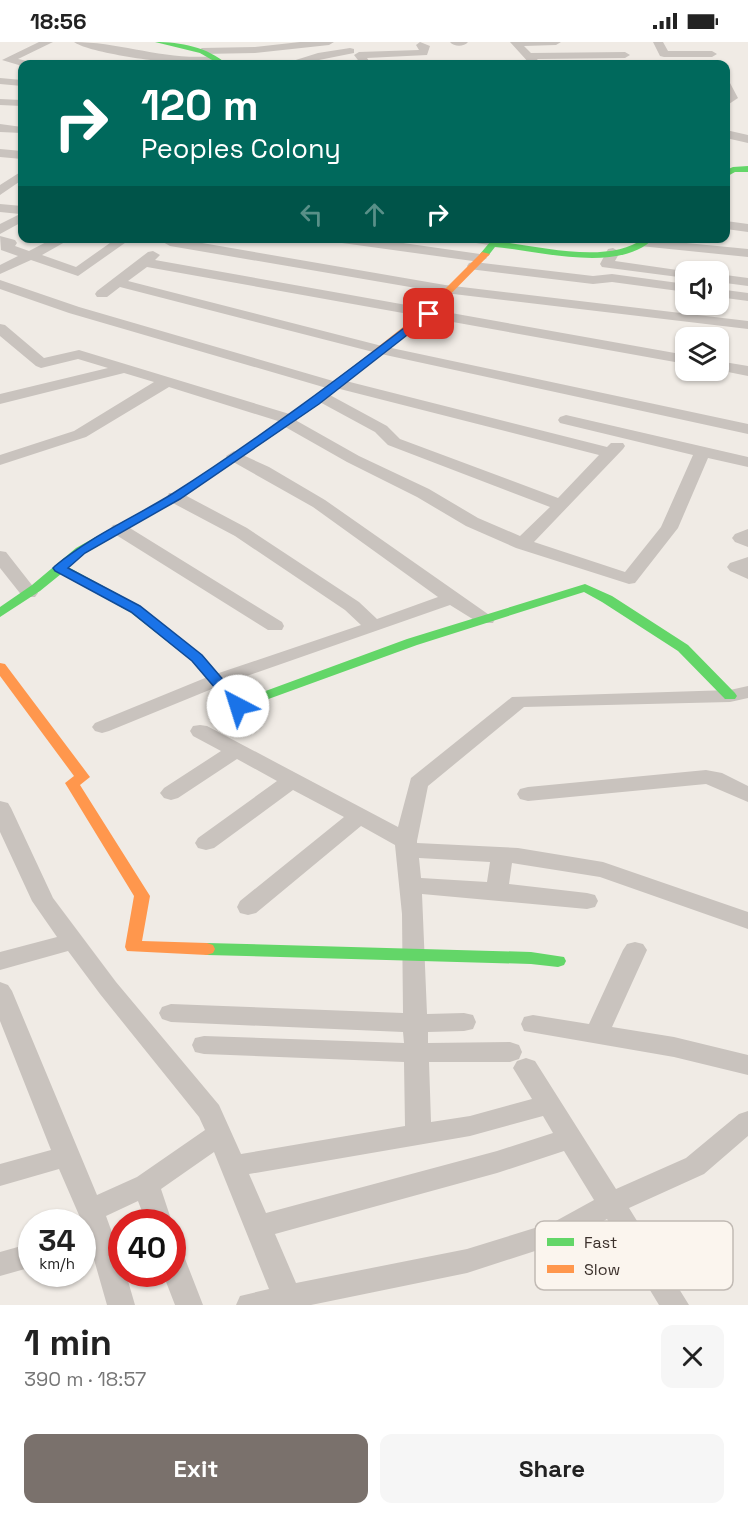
<!DOCTYPE html>
<html lang="en">
<head>
<meta charset="utf-8">
<style>
	body { margin:0; font-family:"Space Grotesk",sans-serif; background:#f6f6f6; color:#222; height:100vh; display:flex; flex-direction:column; font-size:22px; white-space:nowrap }
	* { box-sizing:border-box; margin:0 }
	p { font-size:20px; color:#767676 }
	.icon { flex:none; width:33px; height:33px; fill:none; stroke:currentColor; stroke-width:2; stroke-linecap:round; stroke-linejoin:round }
	.map { position:relative; height:1263px; overflow:hidden }
	.sheet { display:flex; flex-direction:column; background:#fff; flex:1 }
	.sheet>* { flex:none }
	.guide { position:absolute; left:18px; top:18px; width:712px; height:183px; border-radius:12px; box-shadow:0 2px 4px #0004; background:#00695c; color:#fff; overflow:hidden }
	.fabs { position:absolute; left:675px; top:219px; display:grid; gap:12px }
	.fabs a { display:grid; place-items:center; width:54px; height:54px; border-radius:12px; background:#fff; box-shadow:0 2px 4px #0004; font-size:30px }
	.speed { position:absolute; left:18px; top:1167px; display:flex; gap:12px; font-size:30px; font-weight:700; text-align:center }
	.speed>* { display:grid; place-content:center; width:78px; height:78px; border-radius:50%; background:#fff; box-shadow:0 2px 4px #0004; line-height:1 }
	.speed small { font-size:15px; font-weight:400 }
	.speed .limit { border:9px solid #d22; background:#fff; color:#111 }
	.pin { position:absolute; display:grid; place-items:center; width:51px; height:51px; color:#fff; margin:-26px; border-radius:12px; box-shadow:0 3px 9px #0006 }
	.me { position:absolute; width:66px; margin:-33px; rotate:320deg; stroke-linejoin:round; filter:drop-shadow(0 0 4px #0008) }
	.turn { display:flex; align-items:center; gap:21px; height:126px; padding:0 24px; font-size:27px }
	.turn .icon { width:78px; height:78px; stroke-width:2.5 }
	.turn b { display:block; font-size:42px; line-height:51px }
	.lanes { display:flex; align-items:center; height:57px; padding:0 24px; background:#0003; justify-content:center; gap:30px; direction:ltr }
	.lanes .off { opacity:.35 }
	.round { display:grid; place-items:center; flex:none; width:63px; height:63px; border-radius:12px; background:#f6f6f6 }
	.summary { display:flex; align-items:center; justify-content:space-between; height:102px; padding:0 24px }
	h1 { font-size:36px; font-weight:700; line-height:45px }
	.cta { display:flex; gap:12px; margin-top:auto; padding:12px 24px }
	.cta a { flex:1; height:69px; border-radius:12px; background:#7a716c; color:#fff; font-size:24px; font-weight:700; line-height:69px; text-align:center }
	.cta a+a { background:#f6f6f6; color:#222 }
	.status { display:flex; justify-content:space-between; align-items:center; height:42px; padding:0 30px; background:#fff; direction:ltr }
	.status svg { height:16px; fill:currentColor }
	.map>svg:first-child { display:block }
	.lines { fill:none; stroke-linecap:round; stroke-linejoin:round }
	.street { fill:#c9c3be; fill-rule:evenodd }
	.fast { fill:#63d668; fill-rule:evenodd }
	.slow { fill:#ff974d; fill-rule:evenodd }
	.route { fill:#1a73e8; stroke:#114b97; stroke-width:1.5 }
	.key { fill:#fbf5ee; stroke:#c1bab4; stroke-width:1.5 }
	.key-label { font-size:16px; fill:#3b302b }
</style>
</head>
<body>
<div class="status"><b>18:56</b><svg viewBox="0 0 49 12"><path d="M0 12V9h3v3zM5 12V6h3v6zM10 12V3h3v9zM15 12V0h3v12zM26 1h20v11H26zM47 4h2v5h-2z"/></svg></div>
<div class="map">
<svg width="748" height="1263" viewBox="0 0 748 1263">
	<rect width="100%" height="100%" fill="#f0ebe5"/>
	<g class="lines">
		<path class="street" d="M39 0H53L18 17 32 20 33 22 22 24 2 18Z
			M74 0C121 0 166 19 214 14L219 17C204 29 89 12 74 0Z
			M300 0H334L329 3 255 11 202 12 197 9 202 6 255 5Z
			M420 0 430 4 427 13 367 16 371 22H361L354 13 359 10 419 8 416 3Z
			M450 0H468C464 5 454 5 450 0Z
			M510 0H561L556 3 524 4 531 11 625 10 630 13 625 16 537 17 541 22H530Z
			M653 0H663L668 9H712L717 12 712 15H664L660 14Z
			M350 6 354 7V11L299 22H283L318 11Z
			M0 36 22 38V44L0 42Z
			M726 40 730 41 738 56 726 64Z
			M0 57 22 58V64L0 63Z
			M0 82 22 85V91L0 90Z
			M726 88 748 93V101L726 96Z
			M0 107 22 109V117L0 115Z
			M22 129V138L0 153V143Z
			M0 162 22 164V180L0 192V182L20 172 0 170Z
			M726 179 748 182V190L726 187Z
			M0 194 15 198 17 201 15 204 29 209 54 196H72L42 213 76 225 117 196H132L78 234 31 218 0 232V223L18 214 1 208Z
			M173 196 445 243 748 279V287L445 251 170 204 163 200 165 197Z
			M329 196H368L480 212 487 216 480 220 335 200Z
			M464 196H497L502 200 495 204 470 200Z
			M645 197 748 207V215L640 204 638 201 640 198Z
			M613 206 620 210 615 219 691 230H686V236L602 225 600 222 608 207Z
			M153 209 160 213 155 218 686 313V322L147 225 128 239 382 304 748 382V392L381 312 120 245 107 255H97L95 252 97 249 148 210Z
			M474 220 593 234 612 232 686 242V250L612 240 593 242 469 227 467 224 469 221Z
			M718 232 748 236V244L718 240Z
			M0 238 79 265 333 339 338 337 607 405 611 401H623L625 404 623 407 534 500 625 530 661 485 693 413 560 381 558 378 560 375 566 373 748 415V425L708 416 678 486 635 541 629 542 516 506 466 484 417 455 347 420 280 382 278 379 169 345 86 395 0 423V413L74 389 154 340 124 331 0 362V352L108 326 78 317 41 326 36 324 0 294V282L5 283 44 316 79 308 296 374 297 379 359 414 429 447 478 476 520 494 550 465 388 403 375 390 316 358 314 355 316 352H328L387 384 400 397 558 456 599 413 340 347H330L69 271 0 247Z
			M718 247 748 251V259L718 255Z
			M718 319 748 324V334L718 328Z
			M234 409 269 425 325 458 495 577 493 581H479L450 563 224 642 109 689 102 691 95 689 92 685 95 681 210 634 361 583 345 568 235 494 169 459 167 455 169 451H181L247 486 359 560 377 577 438 555 313 465 228 417 226 414Z
			M119 482 125 483 282 580 284 584 282 588H268L113 491 110 487 113 483Z
			M748 487V505L735 500 732 496 735 492Z
			M0 509 6 510 35 547 38 551 35 555H23L0 526Z
			M748 515V537L730 529 727 525 730 521Z
			M748 644V656L730 660 524 665 428 744 417 799V801L518 806 603 820 748 870V887L600 835 518 822 512 821 509 842 587 851 595 853 598 859 595 865 587 867 422 852 427 972 464 971 473 973 476 980 473 987 464 989 428 990V1001L510 1000 519 1003 522 1010 519 1017 510 1020H429L431 1080 470 1074 532 1057 513 1026 517 1019 526 1016 535 1019 616 1147 686 1116 739 1072 748 1069V1094L704 1132 629 1166 689 1263H659L607 1177 572 1197 467 1231 311 1263H236L240 1254 269 1247 214 1110 161 1147 172 1180H146L138 1159 106 1174 122 1218V1232H126L135 1263H107L91 1207 82 1210V1180L59 1127 0 1144V1122L51 1108 0 979V940L8 943 12 949 97 1153 137 1135 205 1088 199 1075 100 952 68 909 0 928V910L57 895 32 859 0 790V759L8 761 11 766 53 856 116 940 219 1063 241 1112 405 1084 404 1020 204 1012 195 1010 192 1003 195 996 204 994 404 1001 403 990 171 980 162 977 159 971 162 965 171 962 403 971 402 872 395 803 361 784 256 871 248 873 240 871 237 865 240 859 344 775 293 748 214 806 206 808 198 806 195 801 198 796 277 739 237 717 178 756 171 758 164 756 160 751 164 746 221 709 193 694 190 689 193 684 200 683 207 684 398 785 411 736 512 655 730 648ZM419 816 490 820 487 840 421 836ZM543 1074 553 1091 497 1109 266 1171 249 1132 470 1094ZM564 1109 594 1158 554 1180 467 1207 296 1241 275 1192 497 1131Z
			M706 728 722 731 748 744V760L706 742 528 759 520 757 517 752 520 747 528 745Z
			M635 900 643 902 647 908 612 985 674 995 748 1013V1033L674 1015 524 989 521 982 524 975 533 973 589 982 623 908 627 902Z
			M32 1201V1225L0 1234V1210Z
			M172 1205 182 1209 203 1263H175L163 1232H172Z"/>
		<path class="fast" d="M155 0C181 0 207 5 227 22H219L200 11Z
			M748 124V130H735L726 135V128L733 125Z
			M644 196H654C620 232 540 209 495 205L488 214 480 212 490 200 493 199C535 203 608 224 644 196Z
			M315 357 320 360 319 362 179 457 84 512 68 525 140 564 202 613 241 658 407 597 585 542 612 554 688 603 735 651 737 654 735 657H725L678 609 602 560 584 550 417 603 238 668 233 667 192 619 130 570 61 532 40 549 0 575V565L32 543 76 506 171 453Z
			M207 901 531 910 564 915 566 919 564 923 558 925 531 922 207 913 201 911 199 907 201 903Z"/>
		<path class="slow" d="M482 210 490 212 429 274 319 362H311V358L422 270Z
			M0 621 5 622 90 735 80 743 150 854 142 899 207 901 213 903 215 907 213 911 207 913 127 909 125 905 134 854 65 741 74 734 0 634Z"/>
	</g>
	<path class="route" d="M425 270 434 272 319 362 180 457 85 511 68 526 140 564 202 613 243 661 245 664 243 667H233L192 619 131 570 55 529 53 526 55 524C91 494 133 476 172 452 260 396 343 333 425 270Z"/>
	<rect x="535" y="1179" width="198" height="69" rx="9" class="key"/>
	<rect x="547" y="1196" width="27" height="8" fill="#63d668"/>
	<rect x="547" y="1223" width="27" height="8" fill="#ff974d"/>
	<g class="key-label">
		<text x="584" y="1206">Fast</text>
		<text x="584" y="1233">Slow</text>
	</g>
</svg>
<div class="fabs">
<a><svg class="icon" aria-label="sound" viewBox="0 0 24 24"><path d="M4 9h4l5-4v14l-5-4H4zM17 9q2 3 0 6"/></svg></a>
<a><svg class="icon" aria-label="layers" viewBox="0 0 24 24"><path d="M12 4l9 5-9 5-9-5zM3 14l9 5 9-5"/></svg></a>
</div>
<div class="speed"><div>34<small>km/h</small></div><div class="limit">40</div></div>
<div class="pin" style="left:429px;top:272px;background:#d93025"><svg class="icon" aria-label="arrive" viewBox="0 0 24 24"><path d="M6 21V4h12l-3 4 3 4H6"/></svg></div>
<svg class="me" style="left:238px;top:664px" viewBox="-20 -20 40 40"><circle r="19" fill="#fff"/><path d="M0-13L10 11 0 6-10 11z" fill="#1a73e8"/></svg>
<div class="guide">
<div class="turn"><svg class="icon" aria-label="right" viewBox="0 0 24 24"><path d="M7 20v-9h11M14 6l5 5-5 5"/></svg><div><b>120 m</b>Peoples Colony</div></div>
<div class="lanes"><svg class="icon off" aria-label="left" viewBox="0 0 24 24"><path d="M17 20v-9H6M10 6l-5 5 5 5"/></svg><svg class="icon off" aria-label="ahead" viewBox="0 0 24 24"><path d="M12 20V5M6 11l6-6 6 6"/></svg><svg class="icon" aria-label="right" viewBox="0 0 24 24"><path d="M7 20v-9h11M14 6l5 5-5 5"/></svg></div>
</div>
</div>
<section class="sheet">
<div class="summary"><div><h1>1 min</h1><p>390 m · 18:57</p></div><a class="round"><svg class="icon" aria-label="close" viewBox="0 0 24 24"><path d="M6 6l12 12M18 6L6 18"/></svg></a></div>
<div class="cta"><a>Exit</a><a>Share</a></div>
</section>
</body>
</html>
